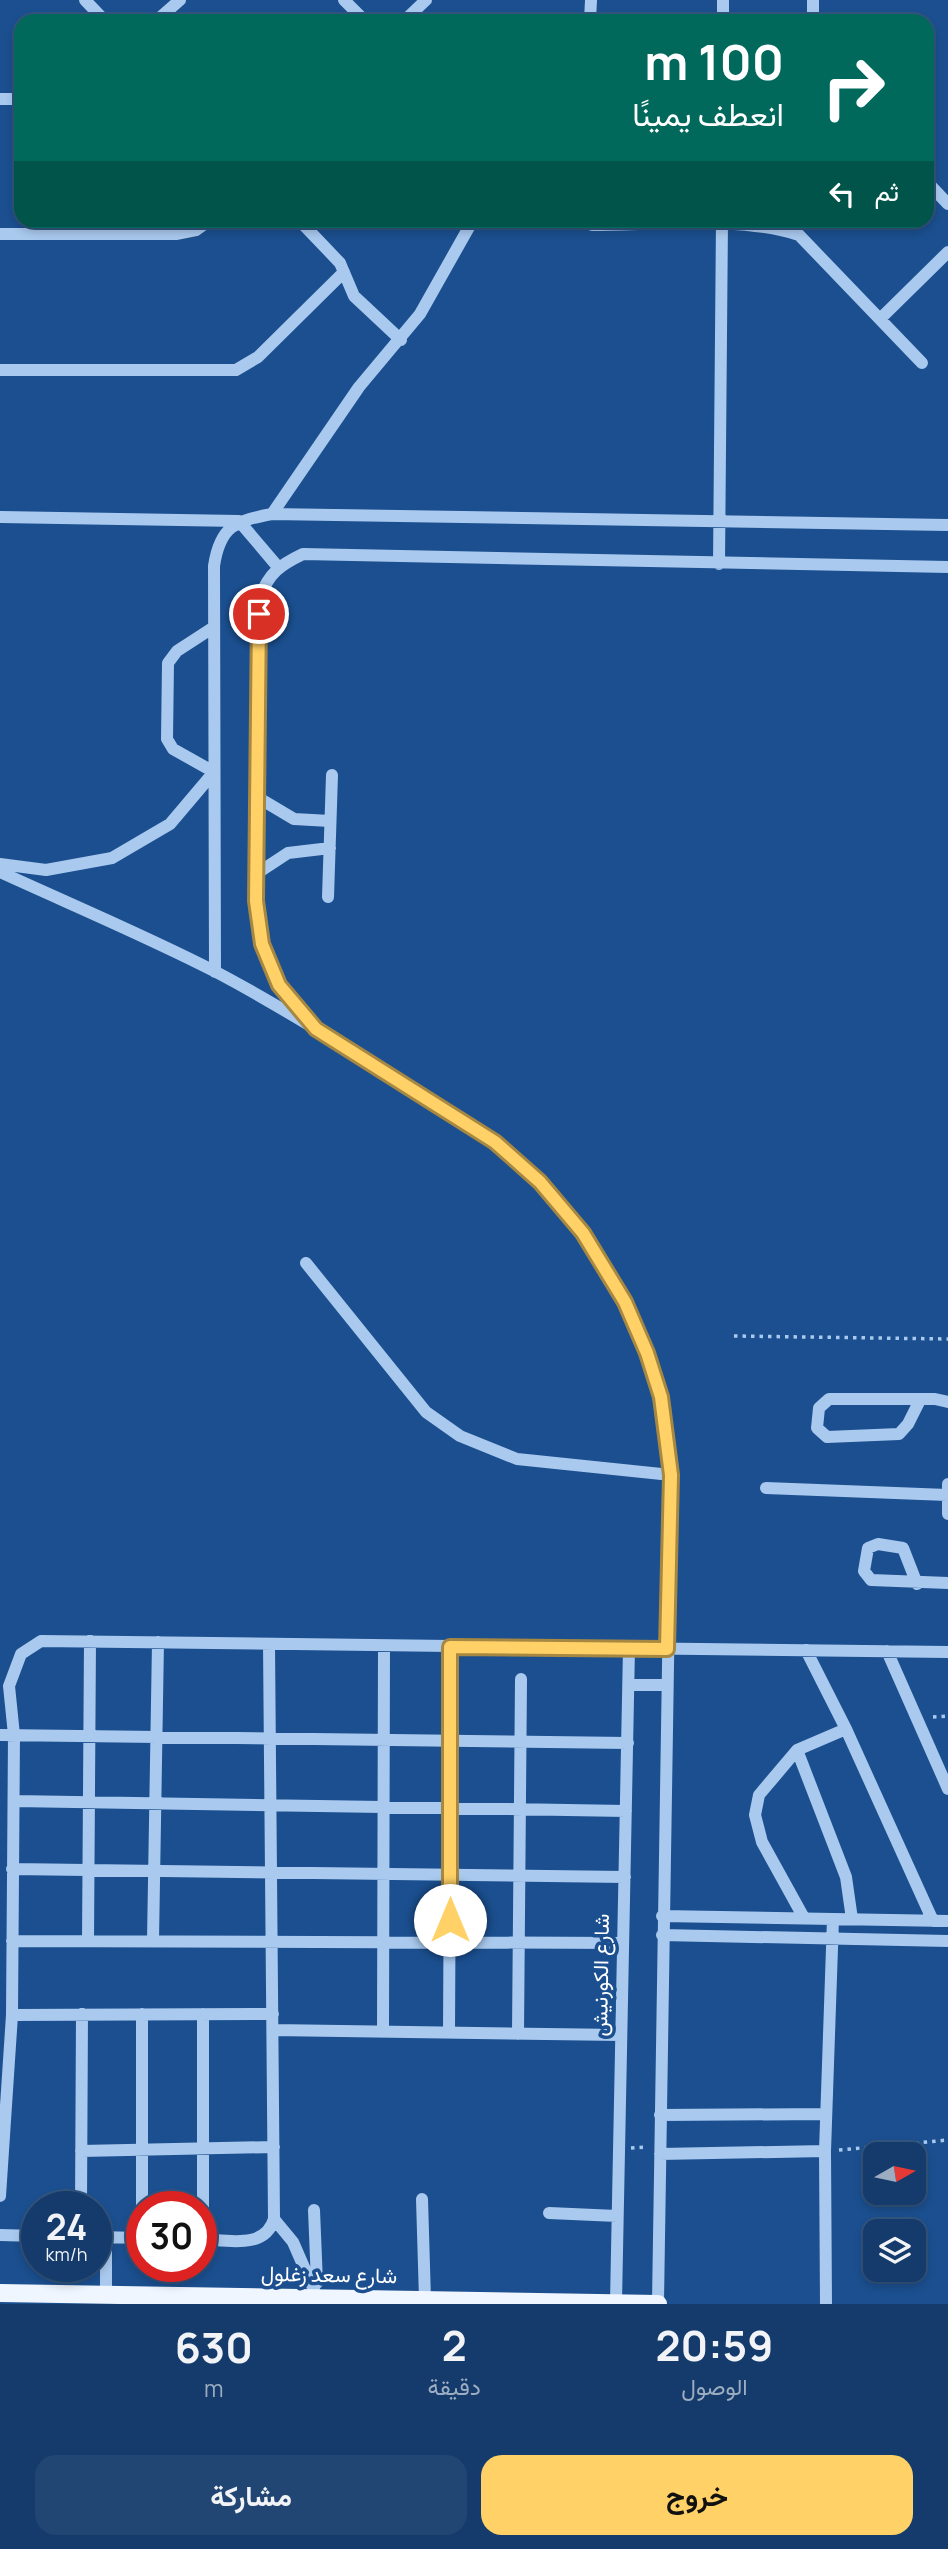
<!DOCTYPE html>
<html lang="ar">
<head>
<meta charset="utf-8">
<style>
	body { margin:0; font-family:Manrope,Vazirmatn,sans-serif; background:#214673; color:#f1f3f6; direction:rtl; height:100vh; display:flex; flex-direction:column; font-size:26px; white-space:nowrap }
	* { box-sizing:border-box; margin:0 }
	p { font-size:23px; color:#9dadc1 }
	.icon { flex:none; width:38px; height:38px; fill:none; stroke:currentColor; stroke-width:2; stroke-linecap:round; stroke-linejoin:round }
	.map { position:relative; height:2304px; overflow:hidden; direction:ltr }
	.drawer { display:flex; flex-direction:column; background:#143b6b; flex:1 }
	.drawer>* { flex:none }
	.guide { position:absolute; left:14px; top:14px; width:920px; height:214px; border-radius:21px; box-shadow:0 4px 10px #0003,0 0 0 2px #33557e; direction:rtl; background:#00695c; color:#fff; overflow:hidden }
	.needle { width:46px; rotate:81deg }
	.controls { position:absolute; left:863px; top:2142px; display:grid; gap:14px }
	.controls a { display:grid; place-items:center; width:63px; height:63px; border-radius:14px; background:#143b6b; box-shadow:0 4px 10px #0003,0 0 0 2px #33557e; font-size:35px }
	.speed { position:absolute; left:21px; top:2191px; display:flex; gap:14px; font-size:35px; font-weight:700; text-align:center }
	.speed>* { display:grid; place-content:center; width:91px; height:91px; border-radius:50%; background:#143b6b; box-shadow:0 4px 10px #0003,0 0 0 2px #33557e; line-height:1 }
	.speed small { font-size:18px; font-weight:400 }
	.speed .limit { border:10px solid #d22; background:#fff; color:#111 }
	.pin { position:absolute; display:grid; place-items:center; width:60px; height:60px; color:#fff; margin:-30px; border:4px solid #fff; border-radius:50%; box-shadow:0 2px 7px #0007 }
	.me { position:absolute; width:77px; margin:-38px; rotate:0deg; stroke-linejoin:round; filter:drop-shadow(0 0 5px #0008) }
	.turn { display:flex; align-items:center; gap:24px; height:147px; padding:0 35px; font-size:32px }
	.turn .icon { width:91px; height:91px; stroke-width:2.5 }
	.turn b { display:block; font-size:49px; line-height:60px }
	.then { display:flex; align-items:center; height:66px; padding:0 35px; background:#0003; gap:14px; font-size:26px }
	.eta { display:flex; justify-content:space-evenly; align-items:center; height:119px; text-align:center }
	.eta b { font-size:42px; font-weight:700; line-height:49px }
	.button { display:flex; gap:14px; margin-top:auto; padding:14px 35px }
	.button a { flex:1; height:80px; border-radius:21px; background:#ffd166; color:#111; font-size:28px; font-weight:700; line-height:80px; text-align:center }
	.button a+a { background:#214673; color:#f1f3f6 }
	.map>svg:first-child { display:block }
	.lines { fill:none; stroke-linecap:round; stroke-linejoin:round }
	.path { stroke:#a9c9ee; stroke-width:3.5; stroke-dasharray:3.5 5; stroke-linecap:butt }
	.minor { stroke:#a9c9ee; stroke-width:12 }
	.major { stroke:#f0f6ff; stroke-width:18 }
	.route-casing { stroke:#a68842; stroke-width:18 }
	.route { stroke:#ffd166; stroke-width:12 }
	.labels { text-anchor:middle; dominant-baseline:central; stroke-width:7; stroke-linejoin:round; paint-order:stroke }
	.street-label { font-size:21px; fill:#fff; stroke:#1b4f8f }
</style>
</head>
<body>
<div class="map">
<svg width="948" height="2304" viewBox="0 0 948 2304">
	<rect width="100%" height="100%" fill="#1b4f8f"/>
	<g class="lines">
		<path class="path" d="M734 1336 948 1339
			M933 1717 948 1716
			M631 2148 648 2147
			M839 2150 948 2140"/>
		<path class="minor" d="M85 0 105 21
			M344 0 365 21
			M813 0V21
			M156 21 180 0
			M404 21 426 0
			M590 21 591 0
			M723 21V0
			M0 99H21
			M928 183 948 204
			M299 220 340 263 354 296 401 340
			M579 220 592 225C652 225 744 216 799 235L922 363
			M0 234H176L196 230 210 220
			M880 319 948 252
			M0 370H236L258 357 344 272
			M272 514 359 387 420 314 473 220
			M0 517 239 521 278 567
			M719 564 722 220
			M257 797 294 819 330 821
			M0 864 46 870 112 858 170 824 214 772 173 749 167 739 168 663 177 651 214 627
			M0 872C72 905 146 936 216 972 266 998 314 1028 362 1057 475 1126 563 1180 625 1302 654 1359 663 1413 671 1475L658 2302
			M256 874 288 853 330 848
			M328 897 332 775
			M215 972 214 566C220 526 235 521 272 514L948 525
			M309 1021C271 976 265 959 255 900L260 597C269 573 280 565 303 554L948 567
			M306 1263 426 1412 460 1436 517 1459 671 1475
			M920 1400 908 1424 899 1434 827 1437 817 1428 819 1408 829 1399H935L948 1402
			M948 1484V1514
			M766 1488 947 1495
			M917 1584 903 1548 878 1544 868 1548 864 1571 871 1580 948 1583
			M806 1650 846 1729 933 1921
			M887 1651 948 1789
			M629 1685H667
			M0 1735 628 1743
			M797 1750 846 1877 852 1919
			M14 1801 626 1811
			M12 1869 625 1877
			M662 1916 948 1921
			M804 1918 762 1842 755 1815 759 1795 797 1750 846 1729
			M662 1935 948 1941
			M12 1941 623 1943
			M88 1941 90 1641
			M153 1941 158 1642
			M12 2015 273 2014
			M273 2030 621 2035
			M383 2032 384 1647
			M449 2033 451 1647
			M518 2034 521 1679
			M660 2115 826 2114
			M81 2151 274 2147
			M660 2154 825 2151
			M0 2196 12 2015 14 1735 9 1686 21 1654 41 1641 948 1652
			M422 2199 425 2299
			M81 2207 82 2014
			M142 2207V2014
			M314 2210 317 2283
			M549 2213 617 2216
			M274 2219 293 2242 317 2297
			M0 2235 37 2236
			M96 2237 142 2238
			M106 2237V2294
			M201 2239C227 2240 265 2250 274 2219L269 1644
			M203 2239V2014
			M616 2302 629 1648
			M826 2304 825 2151 833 1919"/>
		<path class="major" d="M0 2293 658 2304"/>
	</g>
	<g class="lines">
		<defs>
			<path id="route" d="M259 614 256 901 262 944 279 985 316 1029 495 1142 540 1182 583 1233 625 1302 647 1353 661 1397 671 1475 667 1649 450 1647V1920"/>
		</defs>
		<use href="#route" class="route-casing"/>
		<use href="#route" class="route"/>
	</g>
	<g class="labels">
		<g class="street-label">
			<text transform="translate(600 1975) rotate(-89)">شارع الكورنيش</text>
			<text transform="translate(329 2274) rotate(1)">شارع سعد زغلول</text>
		</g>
	</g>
</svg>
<div class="controls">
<a><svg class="needle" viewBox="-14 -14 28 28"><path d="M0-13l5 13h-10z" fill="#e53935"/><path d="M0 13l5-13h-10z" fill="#9dadc1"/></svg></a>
<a><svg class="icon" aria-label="layers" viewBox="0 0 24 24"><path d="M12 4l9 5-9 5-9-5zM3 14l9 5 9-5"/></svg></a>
</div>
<div class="speed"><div>24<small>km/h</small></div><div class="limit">30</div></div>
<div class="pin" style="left:259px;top:614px;background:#d93025"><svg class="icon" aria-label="arrive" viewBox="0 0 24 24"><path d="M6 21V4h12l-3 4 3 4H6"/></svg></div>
<svg class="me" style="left:450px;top:1920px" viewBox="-20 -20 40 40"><circle r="19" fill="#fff"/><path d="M0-13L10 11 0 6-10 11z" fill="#ffd166"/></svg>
<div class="guide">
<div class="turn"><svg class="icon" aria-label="right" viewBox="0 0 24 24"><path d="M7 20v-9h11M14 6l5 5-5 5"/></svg><div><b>100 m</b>انعطف يمينًا</div></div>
<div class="then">ثم<svg class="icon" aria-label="left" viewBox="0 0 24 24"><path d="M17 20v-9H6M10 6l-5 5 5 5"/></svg></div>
</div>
</div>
<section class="drawer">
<div class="eta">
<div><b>20:59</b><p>الوصول</p></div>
<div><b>2</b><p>دقيقة</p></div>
<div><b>630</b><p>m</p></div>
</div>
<div class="button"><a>خروج</a><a>مشاركة</a></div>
</section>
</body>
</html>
